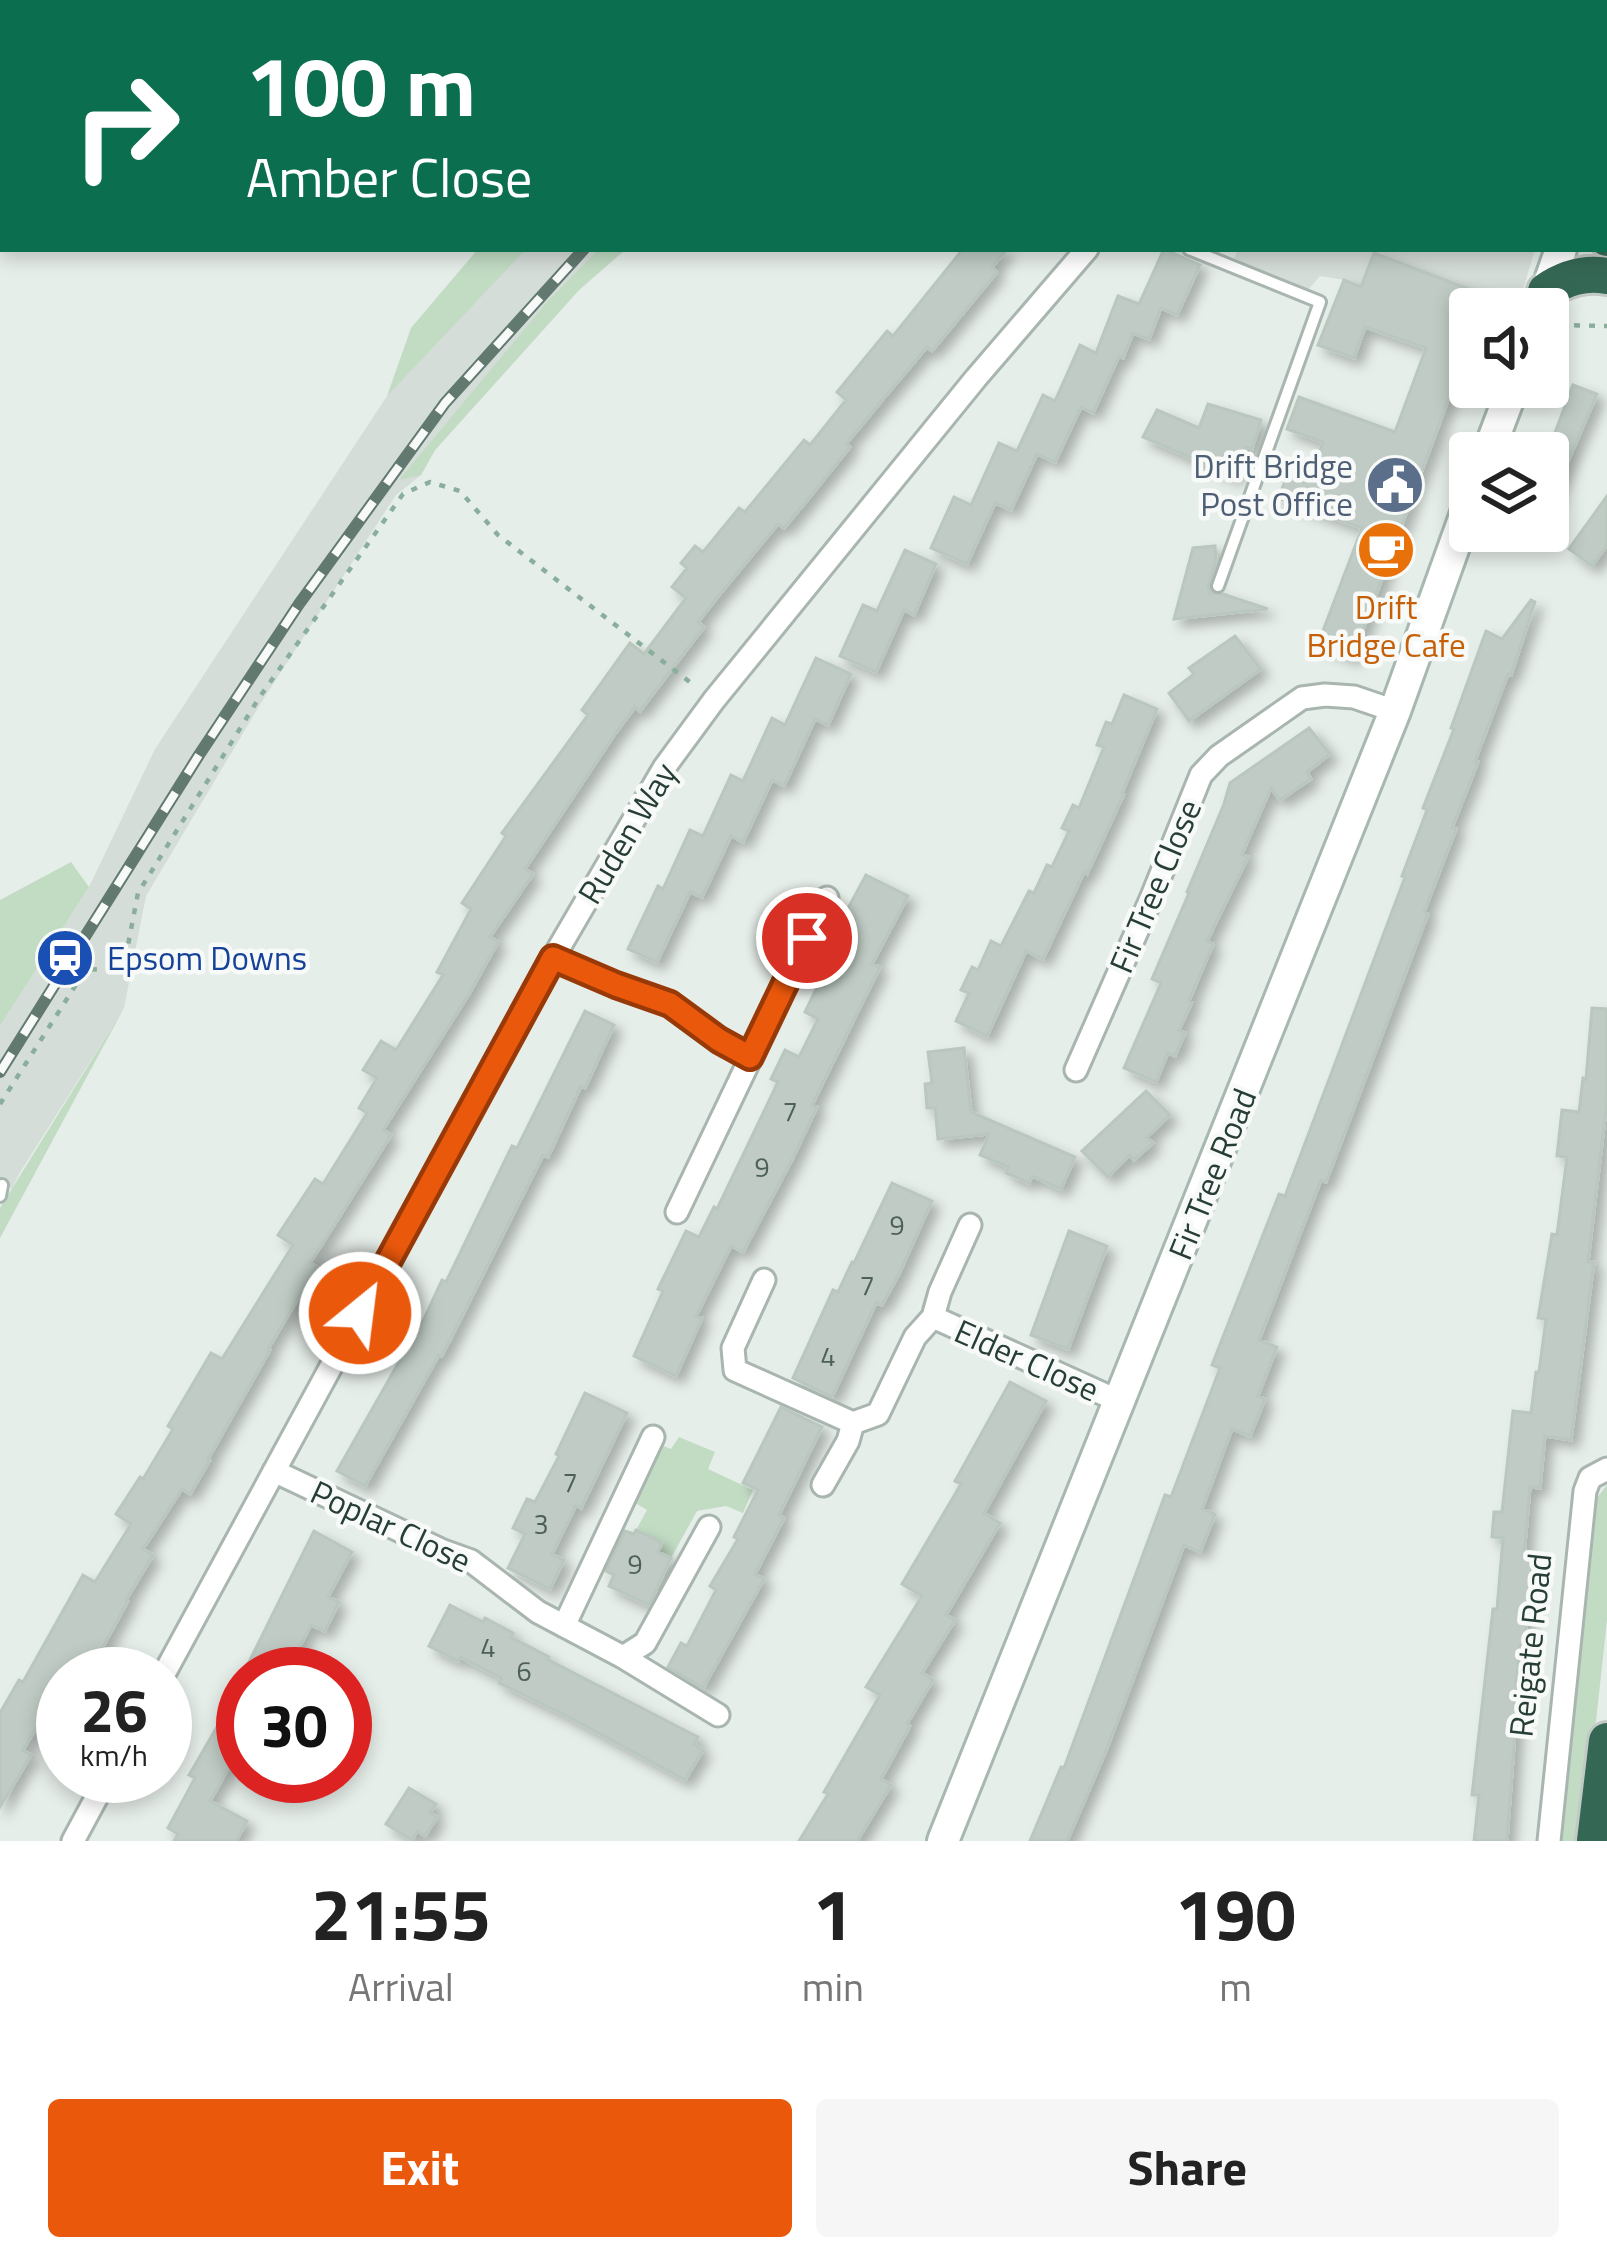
<!DOCTYPE html>
<html lang="en">
<head>
<meta charset="utf-8">
<style>
	body { margin:0; font-family:"Titillium Web",sans-serif; background:#f6f6f6; color:#222; height:100vh; display:flex; flex-direction:column; font-size:45px; white-space:nowrap }
	* { box-sizing:border-box; margin:0 }
	p { font-size:39px; color:#767676 }
	.icon { flex:none; width:66px; height:66px; fill:none; stroke:currentColor; stroke-width:2; stroke-linecap:round; stroke-linejoin:round }
	.map { position:relative; height:1841px; overflow:hidden }
	.panel { display:flex; flex-direction:column; background:#fff; flex:1 }
	.panel>* { flex:none }
	.banner { position:absolute; left:0px; top:0px; width:1608px; height:252px; box-shadow:0 6px 18px #0003; background:#0b6e4f; color:#fff; overflow:hidden }
	.buttons { position:absolute; left:1449px; top:288px; display:grid; gap:24px }
	.buttons a { display:grid; place-items:center; width:120px; height:120px; border-radius:12px; background:#fff; box-shadow:0 6px 18px #0003; font-size:60px }
	.speed { position:absolute; left:36px; top:1647px; display:flex; gap:24px; font-size:60px; font-weight:700; text-align:center }
	.speed>* { display:grid; place-content:center; width:156px; height:156px; border-radius:50%; background:#fff; box-shadow:0 6px 18px #0003; line-height:1 }
	.speed small { font-size:30px; font-weight:400 }
	.speed .limit { border:18px solid #d22; background:#fff; color:#111 }
	.pin { position:absolute; display:grid; place-items:center; width:102px; height:102px; color:#fff; margin:-51px; border:6px solid #fff; border-radius:50%; box-shadow:0 3px 12px #0007 }
	.me { position:absolute; width:132px; margin:-66px; rotate:29deg; stroke-linejoin:round; filter:drop-shadow(0 0 9px #0008) }
	.turn { display:flex; align-items:center; gap:42px; height:252px; padding:0 48px; font-size:54px }
	.turn .icon { width:156px; height:156px; stroke-width:2.5 }
	.turn b { display:block; font-size:84px; line-height:102px }
	.eta { display:flex; justify-content:space-evenly; align-items:center; height:204px; text-align:center }
	.eta b { font-size:72px; font-weight:700; line-height:84px }
	.action { display:flex; gap:24px; margin-top:auto; padding:24px 48px }
	.action a { flex:1; height:138px; border-radius:12px; background:#ea580c; color:#fff; font-size:48px; font-weight:700; line-height:138px; text-align:center }
	.action a+a { background:#f6f6f6; color:#222 }
	.map>svg:first-child { display:block }
	.built { fill:#d5ddd8 }
	.green { fill:#c2dcc4 }
	.building { fill:#bfcbc4; stroke:#b9c7bf; stroke-width:3; filter:url(#shadow) }
	.lines { fill:none; stroke-linecap:round; stroke-linejoin:round }
	.lane-casing { stroke:#a9b6af; stroke-width:16 }
	.street-casing { stroke:#a9b6af; stroke-width:27 }
	.secondary-casing { stroke:#a6b8af; stroke-width:36 }
	.primary-casing { stroke:#c3c9c6; stroke-width:42 }
	.highway-casing { stroke:#c3c9c6; stroke-width:42 }
	.path { stroke:#8aae9c; stroke-width:4.5; stroke-dasharray:6 9; stroke-linecap:butt }
	.lane { stroke:#fff; stroke-width:10 }
	.street { stroke:#fff; stroke-width:21 }
	.secondary { stroke:#fff; stroke-width:30 }
	.primary { stroke:#709e8a; stroke-width:36 }
	.highway { stroke:#356854; stroke-width:36 }
	.rail-casing { stroke:#62796f; stroke-width:12 }
	.rail { stroke:#f7faf8; stroke-width:8; stroke-dasharray:22; stroke-linecap:butt }
	.route-casing { stroke:#983908; stroke-width:30 }
	.route { stroke:#ea580c; stroke-width:21 }
	.labels { text-anchor:middle; dominant-baseline:central; stroke-width:9; stroke-linejoin:round; paint-order:stroke }
	.number-label { font-size:27px; fill:#4d6158 }
	.service-label { font-size:33px; fill:#4e5e75; stroke:#f7faf8; text-anchor:end }
	.food-label { font-size:33px; fill:#c56008; stroke:#f7faf8 }
	.street-label { font-size:33px; fill:#273e34; stroke:#f7faf8 }
	.transit-label { font-size:33px; fill:#164399; stroke:#f7faf8; text-anchor:start }
</style>
</head>
<body>
<div class="map">
<svg width="1607" height="1841" viewBox="0 0 1607 1841">
	<defs>
		<filter id="shadow"><feDropShadow dx="7" dy="7" stdDeviation="6" flood-color="#0004"/></filter>
	</defs>
	<rect width="100%" height="100%" fill="#e6eee9"/>
	<path class="built" d="M502 249H626L579 290 435 450 421 475 396 495 264 698 146 896 124 1008 19 1174 12 1189 0 1182V1026L89 887 155 749 387 396Z
		M1238 249H1535L1518 307 1487 297 1483 309H1470V330L1344 280 1320 276 1308 290 1233 261Z"/>
	<path class="green" d="M478 249H526L387 396 411 328Z
		M599 249H626L579 290 435 450 421 475 399 480 547 302Z
		M71 862 89 887 0 1026V900Z
		M124 1008 0 1238V1208Z
		M679 1437 715 1452 708 1469 753 1490 743 1513 726 1506 697 1511 671 1558 658 1552 661 1543 636 1530 647 1510 630 1500 656 1449 664 1446 671 1449Z
		M1607 1485V1620L1583 1841H1560L1596 1499Z"/>
	<path class="building" d="M963 249H1007L992 267 997 272 932 351 927 347 889 392 846 444 850 447 809 498 784 528 778 524 720 594 698 622 704 627 640 711 635 707 615 734 525 869 533 874 490 937 498 942 469 994 383 1130 391 1135 310 1263 317 1267 268 1349 270 1350 208 1459 210 1460 190 1494 182 1489 143 1549 153 1555 126 1600 128 1601 88 1674H63V1707L55 1721 44 1715 23 1750 31 1755 0 1807V1713L19 1680 23 1682 83 1575 95 1582 131 1524 116 1514 140 1477 143 1479 173 1429 168 1426 211 1353 222 1359 293 1245 278 1235 315 1179 323 1184 367 1113 359 1108 377 1078 363 1070 381 1041 396 1050 443 975 437 972 471 909 462 903 506 836 502 833 588 715 582 710 630 643 644 654 686 598 672 587 687 568 681 563 695 546 703 552 739 508 745 512 804 440 810 445 846 400 837 392 887 331 893 336Z
		M1164 249 1200 265 1177 315 1161 308 1149 339 1133 333 1123 358 1119 356 1093 413 1081 407 1055 462 1037 454 1011 510 995 503 967 564 931 548 954 497 971 505 999 443 1017 451 1043 395 1055 401 1080 345 1096 353 1118 296 1139 304Z
		M1374 253 1516 307 1470 309V333L1457 367 1460 368 1353 657 1318 644 1362 528 1278 498 1288 474 1309 481 1323 442 1287 429 1299 397 1395 432 1426 348 1365 327 1354 358 1318 345 1344 280 1361 287Z
		M1573 385 1597 394 1548 508V451Z
		M1208 404 1261 420 1252 449 1246 447 1235 477 1143 437 1157 410 1199 428Z
		M1607 496V545L1592 566 1569 549Z
		M1215 546 1216 562 1208 587 1211 593 1223 594 1268 609 1174 619 1193 548Z
		M905 550 936 564 914 615 904 610 876 672 840 656 863 605 877 611Z
		M1531 600 1535 602 1511 675 1508 674 1475 761 1478 762 1452 828 1456 829 1424 912 1428 914 1326 1182 1321 1180 1259 1340 1277 1347 1258 1396 1265 1399 1250 1436 1232 1429 1202 1509 1215 1514 1200 1552 1184 1545 1106 1751 1067 1841H1030L1061 1767 1064 1768 1165 1495 1171 1497 1220 1368 1212 1365 1279 1194 1285 1196 1313 1122 1405 877 1402 876 1427 810 1423 808 1454 729 1451 728 1486 631 1502 639Z
		M1235 636 1261 669 1189 721 1169 693 1194 674 1189 668Z
		M816 658 851 674 828 725 815 719 784 786 772 780 743 842 731 836 702 897 690 892 657 962 628 949 658 886 663 889 690 830 703 836 731 775 743 781 772 718 785 725Z
		M1124 695 1157 709 1122 793 1124 794 1087 874 1084 872 1043 959 1026 951 987 1036 956 1021 969 993 961 990 972 967 978 970 991 941 1001 946 1029 891 1034 893 1047 865 1052 867 1069 831 1062 828 1073 805 1079 808 1104 747 1097 745 1106 722 1112 724Z
		M1309 728 1330 754 1307 772 1311 779 1280 800 1271 788 1242 854 1248 857 1207 941 1213 944 1189 1001 1192 1002 1179 1030 1185 1033 1175 1056 1168 1053 1156 1082 1124 1068 1161 983 1152 979 1189 893 1187 892 1224 804 1230 783Z
		M866 875 908 896 872 964 880 967 812 1105 817 1107 793 1158 743 1252 731 1246 696 1316 702 1318 676 1376 634 1356 663 1291 658 1289 686 1231 699 1237 714 1207 717 1209 778 1082 771 1079 785 1050 799 1057 818 1019 805 1012 819 983 825 986 848 941 834 934Z
		M1592 1008 1607 1009V1101L1588 1262H1594L1571 1440 1545 1436 1540 1488 1530 1487 1524 1557H1532L1531 1582 1524 1647 1520 1646 1514 1705H1517L1507 1841H1474L1479 1795H1472L1493 1609H1497L1503 1538 1492 1537 1494 1512H1502L1513 1411 1531 1413 1536 1372H1539L1546 1319 1538 1318 1552 1234 1557 1235 1567 1157 1557 1156 1562 1110 1579 1112 1583 1078 1586 1079Z
		M585 1011 614 1025 585 1088 581 1086 548 1157 543 1155 442 1356 439 1355 365 1486 337 1471 408 1346 411 1347 442 1280 446 1282 512 1146 517 1148Z
		M964 1048 971 1112 1075 1157 1061 1189 1032 1176 1029 1183 1006 1173 1008 1167 980 1155 989 1134 938 1139 935 1108H927L925 1084 932 1083 928 1052Z
		M1146 1091 1170 1115 1147 1137 1153 1143 1134 1160 1130 1155 1108 1177 1082 1151Z
		M892 1183 932 1201 899 1274 882 1305 876 1303 832 1397 793 1378 833 1290 838 1292 852 1262 854 1263Z
		M1069 1231 1107 1246 1068 1349 1031 1335Z
		M1010 1382 1046 1401 984 1513 1000 1523 946 1615 955 1620 922 1673 933 1680 907 1724 910 1726 881 1779 891 1785 857 1841H799L828 1794 824 1792 880 1695 866 1687 922 1596 902 1584 961 1484 955 1481Z
		M585 1393 627 1413 581 1508 576 1505 552 1554 564 1560 550 1589 508 1568 525 1534 513 1528 527 1499 535 1502 559 1456 556 1454Z
		M781 1407 822 1427 779 1515 784 1518 755 1574 764 1579 703 1688 668 1667 681 1643 687 1646 716 1590 710 1586 738 1539 734 1537 758 1490 743 1483Z
		M636 1530 662 1543 658 1552 671 1558 649 1605 609 1586 614 1575 606 1571 625 1531 634 1534Z
		M314 1531 352 1552 328 1597 339 1602 325 1631 311 1625 293 1659 320 1674H243Z
		M450 1605 483 1622 485 1618 513 1633 511 1637 549 1657 547 1659 698 1737 694 1744 703 1750 685 1780 565 1715 499 1683 501 1678 460 1657 458 1661 429 1646Z
		M243 1682V1742L210 1801 247 1821 236 1841H174L178 1834 168 1828 195 1778 189 1775Z
		M409 1788 436 1804 430 1813 437 1817 425 1836 417 1831 412 1840 386 1824Z"/>
	<g class="lines">
		<defs>
			<path id="lane" d="M1189 249 1320 302 1218 586
				M0 1196 2 1185"/>
			<path id="street" d="M1315 3 1318 0
				M553 958 616 985 670 1004 719 1039 750 1057
				M1076 1070 1151 899 1201 775 1219 756 1302 698 1325 695 1354 697 1395 711
				M677 1212 827 898
				M764 1280 733 1348 735 1370 853 1423
				M933 1317 1121 1402
				M274 1471 443 1551 471 1561 538 1612 623 1657 718 1715
				M823 1485 848 1441 853 1423 878 1414 915 1337 933 1317 940 1292 970 1225
				M564 1626 653 1437
				M623 1657 645 1643 709 1527
				M164 1674 553 958 664 768 714 700 976 378 1087 249
				M73 1841 108 1776
				M1549 1841 1585 1491 1590 1478 1607 1469"/>
			<path id="secondary" d="M1540 309 1561 249
				M1488 453 1513 387
				M943 1841 1395 711 1470 502"/>
			<path id="primary" d="M1605 108 1607 101
				M1605 146 1607 143"/>
			<path id="highway" d="M1473 0 1475 3
				M1605 80 1607 78
				M1605 233 1607 238
				M1546 291C1565 278 1584 272 1607 276
				M1595 1841 1607 1741"/>
		</defs>
		<use href="#lane" class="lane-casing"/>
		<use href="#street" class="street-casing"/>
		<use href="#secondary" class="secondary-casing"/>
		<use href="#primary" class="primary-casing"/>
		<use href="#highway" class="highway-casing"/>
		<path class="path" d="M1559 325 1607 326
			M0 1104 86 969 123 971 138 893 259 698 403 494 430 482 460 491 498 535 695 686"/>
		<use href="#lane" class="lane"/>
		<use href="#street" class="street"/>
		<use href="#secondary" class="secondary"/>
		<use href="#primary" class="primary"/>
		<use href="#highway" class="highway"/>
		<defs>
			<path id="rail" d="M838 3 841 0
				M0 1072 199 755 299 604 445 403 584 249"/>
		</defs>
		<use href="#rail" class="rail-casing"/>
		<use href="#rail" class="rail"/>
	</g>
	<g class="lines">
		<defs>
			<path id="route" d="M360 1313 553 958 616 985 670 1004 719 1040 750 1057 807 938"/>
		</defs>
		<use href="#route" class="route-casing"/>
		<use href="#route" class="route"/>
	</g>
	<defs>
		<symbol id="civic-disc" viewBox="-11 -11 22 22"><circle r="9.5" fill="#5c6f8a" stroke="#f7faf8"/><path d="M-.6-6.5H3V-4.5H.6V-3L4-1V1h2V6H-6V1h2V-1L-.6-3ZM-1.2 2.5V6h2.4V2.5Z" fill="#fff"/></symbol>
		<symbol id="cafe-disc" viewBox="-11 -11 22 22"><circle r="9.5" fill="#e8710a" stroke="#f7faf8"/><path d="M-5.5-4.5H6V0H3Q3 3.5 0 3.5H-2.5Q-5.5 3.5-5.5 0ZM3-3.2v2h1.7v-2ZM-6 4.5H4V6H-6Z" fill="#fff"/></symbol>
		<symbol id="station-disc" viewBox="-11 -11 22 22"><circle r="9.5" fill="#1a4fb4" stroke="#f7faf8"/><path d="M-3-6H3Q5-6 5-4V2Q5 4 3 4L4.5 6H3L1.5 4h-3L-3 6H-4.5L-3 4Q-5 4-5 2V-4Q-5-6-3-6ZM-3.5-4v3h7v-3ZM-3.5 1v1.5H-2V1ZM2 1v1.5H3.5V1Z" fill="#fff"/></symbol>
	</defs>
	<g fill-rule="evenodd">
		<use href="#civic-disc" x="1362" y="452" width="66" height="66"/>
		<use href="#cafe-disc" x="1353" y="517" width="66" height="66"/>
		<use href="#station-disc" x="32" y="925" width="66" height="66"/>
	</g>
	<g class="labels">
		<g class="number-label">
			<text x="790" y="1110">7</text>
			<text x="762" y="1166">9</text>
			<text x="897" y="1224">9</text>
			<text x="867" y="1284">7</text>
			<text x="828" y="1355">4</text>
			<text x="570" y="1481">7</text>
			<text x="541" y="1523">3</text>
			<text x="635" y="1563">9</text>
			<text x="488" y="1646">4</text>
			<text x="524" y="1670">6</text>
		</g>
		<g class="service-label">
			<text x="1353" y="466">Drift Bridge<tspan x="1353" dy="38">Post Office</tspan></text>
		</g>
		<g class="food-label">
			<text x="1386" y="607">Drift<tspan x="1386" dy="38">Bridge Cafe</tspan></text>
		</g>
		<g class="street-label">
			<text transform="translate(627 833) rotate(-59)">Ruden Way</text>
			<text transform="translate(1155 886) rotate(-67)">Fir Tree Close</text>
			<text transform="translate(1212 1174) rotate(-68)">Fir Tree Road</text>
			<text transform="translate(1027 1360) rotate(24)">Elder Close</text>
			<text transform="translate(391 1526) rotate(25)">Poplar Close</text>
			<text transform="translate(1530 1645) rotate(-84)">Reigate Road</text>
		</g>
		<g class="transit-label">
			<text x="107" y="958">Epsom Downs</text>
		</g>
	</g>
</svg>
<div class="buttons">
<a><svg class="icon" aria-label="sound" viewBox="0 0 24 24"><path d="M4 9h4l5-4v14l-5-4H4zM17 9q2 3 0 6"/></svg></a>
<a><svg class="icon" aria-label="layers" viewBox="0 0 24 24"><path d="M12 4l9 5-9 5-9-5zM3 14l9 5 9-5"/></svg></a>
</div>
<div class="speed"><div>26<small>km/h</small></div><div class="limit">30</div></div>
<div class="pin" style="left:807px;top:938px;background:#d93025"><svg class="icon" aria-label="arrive" viewBox="0 0 24 24"><path d="M6 21V4h12l-3 4 3 4H6"/></svg></div>
<svg class="me" style="left:360px;top:1313px" viewBox="-20 -20 40 40"><circle r="17" fill="#ea580c" stroke="#fff" stroke-width="3"/><path d="M0-11L8 9 0 5-8 9z" fill="#fff"/></svg>
<div class="banner">
<div class="turn"><svg class="icon" aria-label="right" viewBox="0 0 24 24"><path d="M7 20v-9h11M14 6l5 5-5 5"/></svg><div><b>100 m</b>Amber Close</div></div>
</div>
</div>
<section class="panel">
<div class="eta">
<div><b>21:55</b><p>Arrival</p></div>
<div><b>1</b><p>min</p></div>
<div><b>190</b><p>m</p></div>
</div>
<div class="action"><a>Exit</a><a>Share</a></div>
</section>
</body>
</html>
